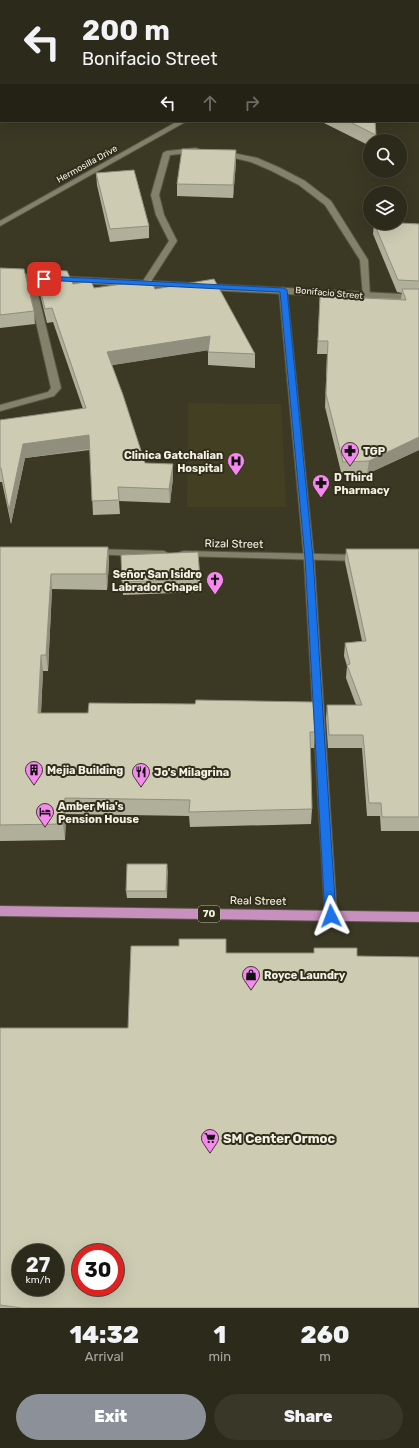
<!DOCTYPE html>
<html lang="en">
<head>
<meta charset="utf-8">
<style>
	body { margin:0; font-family:Rubik,sans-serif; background:#383728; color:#f1f3f6; height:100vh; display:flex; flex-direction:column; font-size:15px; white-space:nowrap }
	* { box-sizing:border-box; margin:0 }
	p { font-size:13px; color:#a6a7a3 }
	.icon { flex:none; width:22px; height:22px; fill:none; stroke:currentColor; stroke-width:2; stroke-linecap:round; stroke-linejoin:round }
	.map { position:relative; height:1308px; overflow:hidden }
	.sheet { display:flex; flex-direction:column; background:#2c2b1b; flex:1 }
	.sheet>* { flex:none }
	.hud { position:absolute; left:0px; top:0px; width:419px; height:122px; box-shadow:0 4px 16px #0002,0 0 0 1px #48473a; background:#2c2b1b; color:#f1f3f6; overflow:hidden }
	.fabs { position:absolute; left:363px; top:134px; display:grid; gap:8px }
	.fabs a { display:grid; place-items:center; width:44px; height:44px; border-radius:50%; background:#2c2b1b; box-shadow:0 4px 16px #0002,0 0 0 1px #48473a; font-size:20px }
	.speed { position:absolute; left:12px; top:1244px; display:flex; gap:8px; font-size:20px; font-weight:700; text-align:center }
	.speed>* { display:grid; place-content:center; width:52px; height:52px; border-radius:50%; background:#2c2b1b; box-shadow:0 4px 16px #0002,0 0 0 1px #48473a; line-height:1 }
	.speed small { font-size:10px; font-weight:400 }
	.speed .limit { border:6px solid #d22; background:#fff; color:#111 }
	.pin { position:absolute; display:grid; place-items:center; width:34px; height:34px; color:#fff; margin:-17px; border-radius:8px; box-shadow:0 2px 6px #0006 }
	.me { position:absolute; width:44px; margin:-22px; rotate:357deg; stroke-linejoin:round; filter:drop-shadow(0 0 3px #0008) }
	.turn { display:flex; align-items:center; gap:14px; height:84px; padding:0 16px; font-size:18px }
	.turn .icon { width:52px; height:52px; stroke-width:2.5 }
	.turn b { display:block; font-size:28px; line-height:34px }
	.lanes { display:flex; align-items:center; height:38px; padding:0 16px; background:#0003; justify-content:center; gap:20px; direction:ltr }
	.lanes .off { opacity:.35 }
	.eta { display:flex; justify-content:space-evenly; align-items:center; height:68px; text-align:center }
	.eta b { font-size:24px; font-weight:800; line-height:28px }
	.primary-button { display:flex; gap:8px; margin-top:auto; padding:8px 16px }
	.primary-button a { flex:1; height:46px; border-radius:24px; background:#8c9099; color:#fff; font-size:16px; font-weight:800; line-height:46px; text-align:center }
	.primary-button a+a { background:#383728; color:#f1f3f6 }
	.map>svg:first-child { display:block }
	.built { fill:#433f23 }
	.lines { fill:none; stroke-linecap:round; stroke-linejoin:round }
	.service-casing { stroke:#585744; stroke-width:2 }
	.minor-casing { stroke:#585744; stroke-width:2 }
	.tertiary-casing { stroke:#585744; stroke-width:2 }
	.secondary-casing { stroke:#585744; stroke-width:2 }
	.trunk-casing { stroke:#585744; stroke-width:2 }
	.service { fill:#84816a; fill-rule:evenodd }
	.minor { fill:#84816a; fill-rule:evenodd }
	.tertiary { fill:#84816a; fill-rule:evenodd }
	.secondary { fill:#84816a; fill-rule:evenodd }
	.trunk { fill:#c790be; fill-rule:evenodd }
	.wall { fill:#b0af99 }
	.shaded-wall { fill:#908e7d }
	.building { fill:#cdcbb2; stroke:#908e7d; fill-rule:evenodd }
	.route { fill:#1a73e8; stroke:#114b97 }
	.labels { text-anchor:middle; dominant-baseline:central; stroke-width:4; stroke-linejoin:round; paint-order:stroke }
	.far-street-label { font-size:9px; fill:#f3f2e5; stroke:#312e1a }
	.shield { fill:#312e1a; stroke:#b9b7a8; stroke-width:1 }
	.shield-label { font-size:10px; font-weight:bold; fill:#f3f2e5 }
	.poi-label { font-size:11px; font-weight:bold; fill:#f3f2e5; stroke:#312e1a; text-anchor:start }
	.street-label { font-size:11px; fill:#f3f2e5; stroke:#312e1a }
	.near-poi-label { font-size:13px; font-weight:bold; fill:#f3f2e5; stroke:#312e1a; text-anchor:start }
</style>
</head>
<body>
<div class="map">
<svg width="419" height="1308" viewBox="0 0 419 1308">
	<rect width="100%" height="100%" fill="#3b3924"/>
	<path class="built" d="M188 403 281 404 286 507H187Z"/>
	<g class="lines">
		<defs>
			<path id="service" d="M39 0H47V1H39Z
				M196 148 200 150 199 152 170 155 159 195 164 215 177 241 148 286H142L141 284 169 241 156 215 151 195 163 153 167 151Z
				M218 150 257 158 278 167 305 181 331 201 368 260 370 298H364L363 296 360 260 325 205 299 185 272 171 251 162 218 154Z
				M30 275 34 278 61 388 54 396 0 411V405L48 392 51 388 26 278Z"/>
			<path id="minor" d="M283 287 287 290 314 558 337 916 336 920 331 921 326 920 325 916 304 558 279 290Z"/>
			<path id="tertiary" d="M0 273 419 295V301L0 279Z
				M94 549 164 551 169 554 164 557 90 554 89 552 90 550Z
				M184 551 360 555 365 558 360 561 180 556 179 554 180 552Z"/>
			<path id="secondary" d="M178 121H187L0 226V221Z"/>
			<path id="trunk" d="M0 906 419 912V922L0 916Z"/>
		</defs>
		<use href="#service" class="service-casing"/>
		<use href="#minor" class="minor-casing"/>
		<use href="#tertiary" class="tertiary-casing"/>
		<use href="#secondary" class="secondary-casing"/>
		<use href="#trunk" class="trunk-casing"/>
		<use href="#service" class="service"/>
		<use href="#minor" class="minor"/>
		<use href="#tertiary" class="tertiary"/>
		<use href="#secondary" class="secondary"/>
		<use href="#trunk" class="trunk"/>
	</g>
	<path class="wall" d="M0 28H1V91L0 90Z
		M39 121H60L39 122Z
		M320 121H375L376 135V141H370V146Z
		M236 162 233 198 177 196V184Z
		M96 173 149 226V238L110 242 97 185Z
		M374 223H400L419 224V450L367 474 342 476 325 407 327 354H317L320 296 401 299 402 293 397 292 373 234Z
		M0 268 34 311 35 324 0 328Z
		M35 269 73 284 94 288 155 289 255 354V368L208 365V350L112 365 145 463 173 464V478L170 503 119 501 120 514 93 515 90 450 25 458 11 524 2 482H0V420L83 409 53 322 47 323 37 282Z
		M0 547H108L109 563 107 590 52 589 48 671H43L41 713 315 732 314 748H310L312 809 311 824 190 827 189 816 66 814 65 840 0 841Z
		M346 549H419V831H381L380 816H367L362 748H328L326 718 327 705H356L346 678 347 666 344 656 345 643 362 641 345 562Z
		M121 555 200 579V592L123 595Z
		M167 864V898H127L126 891Z
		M314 948 357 956 419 1308H0V1028H128L226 953H314Z"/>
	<path class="shaded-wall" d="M415 0H419V5L418 6V1H413Z
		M236 150V162L233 198V185Z
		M210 336V350L107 366V352Z
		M89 435 90 449 25 458 11 524 9 510 23 444Z
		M419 437V450L367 474 369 461Z
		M173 464V478L170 503 169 489Z
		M108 547 109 563 107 590 106 574Z
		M51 574 52 589 48 671 46 655Z
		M41 655 43 671 40 729 38 713Z
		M65 798 66 814 65 840 63 824Z
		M167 864 168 872 167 898 166 891Z"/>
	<path class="building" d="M82 0H107L108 1H79Z
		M264 0H415L413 1H264Z
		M0 28H1V80H0Z
		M348 121H375L376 135Z
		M182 149 236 150 233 185 177 184Z
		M134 170 149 226 110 229 96 173Z
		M374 223H400L419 224V281L398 280Z
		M0 268 24 269 34 311 0 315Z
		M35 269 67 271 73 284 91 281 94 288 151 280 155 289 214 279 255 354 208 352 210 336 107 352 123 395 145 463 173 464 169 489 118 487 119 500 92 501 89 435 23 444 9 510 1 468H0V420L86 408 52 308 45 309Z
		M402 289H419V437L369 461 343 462 326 394 328 341H318L320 296 406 300Z
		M0 547H108L106 574H51L46 655H41L38 713H88L89 703 195 704 196 700 313 702 315 732H310L312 809 189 812 190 800 65 798 63 824 0 825Z
		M346 549H419V817H382L381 803H369L363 735H329L327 705H362L347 665 350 664 345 643 366 641Z
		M198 552 200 579 122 582 121 555Z
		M127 864H167L166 891H126Z
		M179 939H226V953H314V948H357V956L419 957V1308H22L0 1305V1028H128L131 946H179ZM21 1253H55V1287H21ZM81 1253H115V1287H81Z"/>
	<path class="route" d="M44 276 284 288 287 290 313 558 336 916 334 919 331 921 325 916 305 558 280 292 42 280V277Z"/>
	<defs>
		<symbol id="pharmacy-pin" viewBox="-11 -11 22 30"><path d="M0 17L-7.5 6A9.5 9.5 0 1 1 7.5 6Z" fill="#f589ef" stroke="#312e1a"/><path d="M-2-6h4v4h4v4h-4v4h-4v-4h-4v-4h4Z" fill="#111"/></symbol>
		<symbol id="hospital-pin" viewBox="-11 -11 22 30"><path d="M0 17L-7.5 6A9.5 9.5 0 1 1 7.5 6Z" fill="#f589ef" stroke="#312e1a"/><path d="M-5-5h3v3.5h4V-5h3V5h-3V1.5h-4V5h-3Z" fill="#111"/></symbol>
		<symbol id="church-pin" viewBox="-11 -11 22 30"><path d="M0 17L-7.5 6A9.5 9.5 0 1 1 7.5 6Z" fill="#f589ef" stroke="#312e1a"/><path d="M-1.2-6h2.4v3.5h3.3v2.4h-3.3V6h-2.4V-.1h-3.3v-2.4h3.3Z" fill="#111"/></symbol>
		<symbol id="building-pin" viewBox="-11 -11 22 30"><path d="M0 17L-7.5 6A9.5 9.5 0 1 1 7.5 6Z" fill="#f589ef" stroke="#312e1a"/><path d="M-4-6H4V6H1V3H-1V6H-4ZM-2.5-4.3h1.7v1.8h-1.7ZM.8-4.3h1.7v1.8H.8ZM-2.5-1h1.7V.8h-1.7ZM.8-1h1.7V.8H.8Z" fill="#111"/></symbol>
		<symbol id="restaurant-pin" viewBox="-11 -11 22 30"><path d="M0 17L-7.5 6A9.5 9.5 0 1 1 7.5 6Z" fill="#f589ef" stroke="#312e1a"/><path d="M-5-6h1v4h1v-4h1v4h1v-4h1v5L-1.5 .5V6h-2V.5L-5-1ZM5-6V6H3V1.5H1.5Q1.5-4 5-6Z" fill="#111"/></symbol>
		<symbol id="hotel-pin" viewBox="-11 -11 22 30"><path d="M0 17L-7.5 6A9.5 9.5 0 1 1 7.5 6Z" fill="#f589ef" stroke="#312e1a"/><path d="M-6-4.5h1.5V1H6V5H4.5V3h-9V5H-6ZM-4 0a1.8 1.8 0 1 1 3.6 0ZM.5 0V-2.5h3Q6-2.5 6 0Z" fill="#111"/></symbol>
		<symbol id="shop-pin" viewBox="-11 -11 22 30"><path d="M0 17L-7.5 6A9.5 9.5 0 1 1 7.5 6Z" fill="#f589ef" stroke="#312e1a"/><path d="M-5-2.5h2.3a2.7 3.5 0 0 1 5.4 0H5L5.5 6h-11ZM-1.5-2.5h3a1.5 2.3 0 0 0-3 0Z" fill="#111"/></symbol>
		<symbol id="supermarket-pin" viewBox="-11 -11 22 30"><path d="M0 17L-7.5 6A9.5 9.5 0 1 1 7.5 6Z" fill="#f589ef" stroke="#312e1a"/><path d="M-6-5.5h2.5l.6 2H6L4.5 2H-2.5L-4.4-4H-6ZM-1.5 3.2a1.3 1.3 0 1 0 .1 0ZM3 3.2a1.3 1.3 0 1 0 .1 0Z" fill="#111"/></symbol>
	</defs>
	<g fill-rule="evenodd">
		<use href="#pharmacy-pin" x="340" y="441" width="20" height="27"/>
		<use href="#hospital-pin" x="226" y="451" width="20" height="27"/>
		<use href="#pharmacy-pin" x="311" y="473" width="20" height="27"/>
		<use href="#church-pin" x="205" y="570" width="20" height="27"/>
		<use href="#building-pin" x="24" y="760" width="20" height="27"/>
		<use href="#restaurant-pin" x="131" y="762" width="20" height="27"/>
		<use href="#hotel-pin" x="35" y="802" width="20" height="27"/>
		<use href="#shop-pin" x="241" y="965" width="20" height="27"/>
		<use href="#supermarket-pin" x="200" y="1128" width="20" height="27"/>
	</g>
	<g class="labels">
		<g class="far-street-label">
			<text transform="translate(87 164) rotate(-29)">Hermosilla Drive</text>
			<text transform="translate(329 293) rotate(5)">Bonifacio Street</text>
		</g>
		<rect class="shield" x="198" y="906" width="22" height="16" rx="3"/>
		<g class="shield-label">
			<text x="209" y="914">70</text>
		</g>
		<g class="poi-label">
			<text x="363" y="451">TGP</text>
			<text x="223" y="455" text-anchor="end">Clinica Gatchalian<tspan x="223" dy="13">Hospital</tspan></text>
			<text x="334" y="477">D Third<tspan x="334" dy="13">Pharmacy</tspan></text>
			<text x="202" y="574" text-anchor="end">Señor San Isidro<tspan x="202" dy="13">Labrador Chapel</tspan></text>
			<text x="47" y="770">Mejia Building</text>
			<text x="154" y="772">Jo's Milagrina</text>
			<text x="58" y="806">Amber Mia's<tspan x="58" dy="13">Pension House</tspan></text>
			<text x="264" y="975">Royce Laundry</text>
		</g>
		<g class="street-label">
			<text transform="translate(234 544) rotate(1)">Rizal Street</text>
			<text transform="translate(258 901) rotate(1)">Real Street</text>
		</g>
		<g class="near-poi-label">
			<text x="223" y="1138">SM Center Ormoc</text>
		</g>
	</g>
</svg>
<div class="fabs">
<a><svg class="icon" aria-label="search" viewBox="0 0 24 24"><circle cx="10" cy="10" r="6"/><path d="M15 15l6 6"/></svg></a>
<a><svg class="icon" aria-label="layers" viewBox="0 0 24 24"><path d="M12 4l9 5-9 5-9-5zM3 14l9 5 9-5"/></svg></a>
</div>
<div class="speed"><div>27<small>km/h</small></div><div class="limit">30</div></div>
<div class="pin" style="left:44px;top:279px;background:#d93025"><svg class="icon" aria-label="arrive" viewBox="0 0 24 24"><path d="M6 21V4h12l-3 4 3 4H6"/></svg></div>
<svg class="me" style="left:331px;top:916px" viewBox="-20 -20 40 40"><path d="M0-17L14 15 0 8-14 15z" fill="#1a73e8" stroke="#fff" stroke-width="4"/></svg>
<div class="hud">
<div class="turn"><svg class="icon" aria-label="left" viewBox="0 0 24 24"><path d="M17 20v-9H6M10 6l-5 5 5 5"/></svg><div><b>200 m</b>Bonifacio Street</div></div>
<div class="lanes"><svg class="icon" aria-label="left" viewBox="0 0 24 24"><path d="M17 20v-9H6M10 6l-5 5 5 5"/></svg><svg class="icon off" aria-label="ahead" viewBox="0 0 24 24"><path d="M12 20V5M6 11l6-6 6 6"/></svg><svg class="icon off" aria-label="right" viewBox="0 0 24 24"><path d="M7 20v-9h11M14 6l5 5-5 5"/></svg></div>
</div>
</div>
<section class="sheet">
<div class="eta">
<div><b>14:32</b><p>Arrival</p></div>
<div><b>1</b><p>min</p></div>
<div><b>260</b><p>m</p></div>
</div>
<div class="primary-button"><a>Exit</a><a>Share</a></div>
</section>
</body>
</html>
